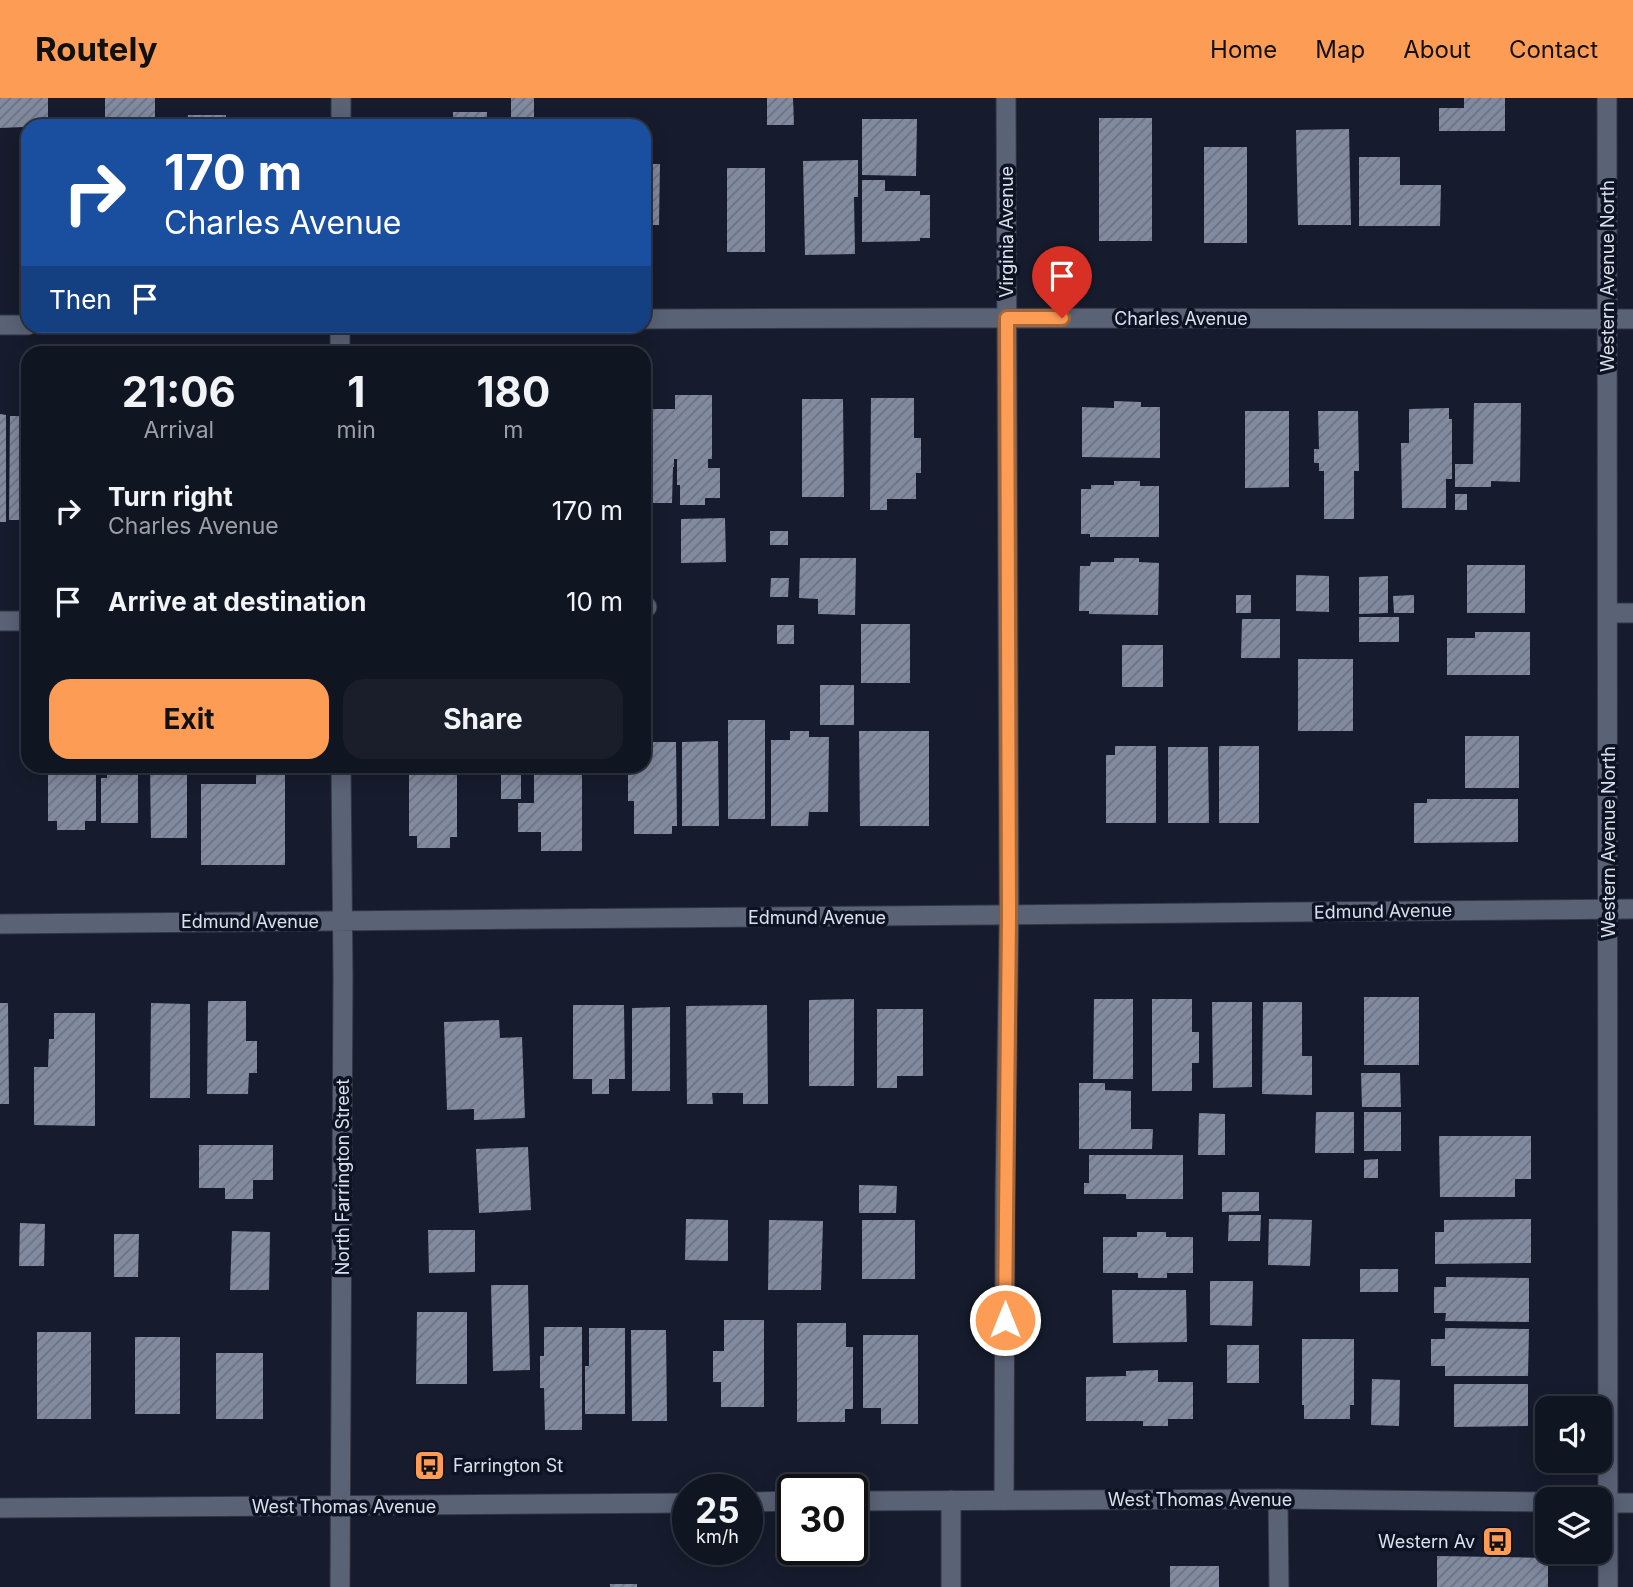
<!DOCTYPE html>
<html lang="en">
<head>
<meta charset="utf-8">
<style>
	body { margin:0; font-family:Inter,sans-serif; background:#191e2a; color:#f1f3f6; height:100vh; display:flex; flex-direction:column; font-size:26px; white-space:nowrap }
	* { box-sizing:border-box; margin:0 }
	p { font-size:23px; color:#9c9fa5 }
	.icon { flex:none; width:38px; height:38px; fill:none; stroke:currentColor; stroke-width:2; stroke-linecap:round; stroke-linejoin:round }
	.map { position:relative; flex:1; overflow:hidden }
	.details { position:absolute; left:21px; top:248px; width:630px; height:427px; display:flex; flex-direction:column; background:#101522; border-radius:21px; box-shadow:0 4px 18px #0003,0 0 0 2px #303440 }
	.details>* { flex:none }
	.hud { position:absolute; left:21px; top:21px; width:630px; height:214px; border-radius:21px; box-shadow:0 4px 18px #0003,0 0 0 2px #303440; background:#1a4fa0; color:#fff; overflow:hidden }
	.controls { position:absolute; left:1535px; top:1298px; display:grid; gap:14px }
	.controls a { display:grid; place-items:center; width:77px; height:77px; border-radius:14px; background:#101522; box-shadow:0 4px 18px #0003,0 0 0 2px #303440; font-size:35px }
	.speed { position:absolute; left:672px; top:1376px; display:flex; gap:14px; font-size:35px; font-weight:700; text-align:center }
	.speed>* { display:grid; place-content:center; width:91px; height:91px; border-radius:50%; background:#101522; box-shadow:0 4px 18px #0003,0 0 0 2px #303440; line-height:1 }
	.speed small { font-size:18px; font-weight:400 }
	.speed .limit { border:4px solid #111; border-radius:10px; background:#fff; color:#111 }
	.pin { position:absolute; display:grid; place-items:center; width:60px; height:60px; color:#fff; margin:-72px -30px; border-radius:50% 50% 50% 0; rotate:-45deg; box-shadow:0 0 7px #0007 }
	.pin .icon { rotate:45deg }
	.me { position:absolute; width:77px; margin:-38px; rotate:0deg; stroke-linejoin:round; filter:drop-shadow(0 0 5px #0008) }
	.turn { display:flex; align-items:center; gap:24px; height:147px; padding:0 28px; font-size:32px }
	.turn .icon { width:91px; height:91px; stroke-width:2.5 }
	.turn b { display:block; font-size:49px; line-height:60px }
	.then { display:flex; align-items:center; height:66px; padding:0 28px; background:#0003; gap:14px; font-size:26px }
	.eta { display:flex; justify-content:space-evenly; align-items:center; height:119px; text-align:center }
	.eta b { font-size:42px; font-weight:700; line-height:49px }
	.button { display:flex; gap:14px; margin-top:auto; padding:14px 28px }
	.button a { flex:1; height:80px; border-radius:21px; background:#fd9d55; color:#111; font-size:28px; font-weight:700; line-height:80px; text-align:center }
	.button a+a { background:#191e2a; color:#f1f3f6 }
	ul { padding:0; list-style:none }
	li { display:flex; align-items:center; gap:21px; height:91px; padding:0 28px }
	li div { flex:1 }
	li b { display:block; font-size:26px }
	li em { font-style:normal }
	header { display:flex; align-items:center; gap:42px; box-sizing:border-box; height:98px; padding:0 35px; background:#fd9d55; color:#111 }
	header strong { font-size:33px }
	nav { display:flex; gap:38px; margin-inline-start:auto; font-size:24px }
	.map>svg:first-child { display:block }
	.building { fill:url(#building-hatch) }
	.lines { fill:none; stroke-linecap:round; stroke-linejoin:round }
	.service-casing { stroke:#333644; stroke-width:21 }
	.minor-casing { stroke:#333644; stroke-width:21 }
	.tertiary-casing { stroke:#333644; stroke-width:21 }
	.service { stroke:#5a6276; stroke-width:19 }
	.minor { stroke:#5a6276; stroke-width:19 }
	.tertiary { stroke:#5a6276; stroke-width:19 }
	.route-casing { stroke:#a46637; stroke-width:18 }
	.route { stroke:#fd9d55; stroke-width:12 }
	.labels { text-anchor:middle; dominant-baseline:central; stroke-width:7; stroke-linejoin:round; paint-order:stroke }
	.street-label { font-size:18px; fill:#dbe0ec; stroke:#0d1323 }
	.poi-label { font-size:18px; fill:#dbe0ec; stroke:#0d1323; text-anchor:start }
</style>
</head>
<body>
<header>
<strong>Routely</strong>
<nav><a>Home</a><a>Map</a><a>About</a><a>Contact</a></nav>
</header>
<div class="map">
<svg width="1633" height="1489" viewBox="0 0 1633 1489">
	<defs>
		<pattern id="building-hatch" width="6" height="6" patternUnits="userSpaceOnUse" patternTransform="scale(1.75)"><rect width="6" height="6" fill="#828aa0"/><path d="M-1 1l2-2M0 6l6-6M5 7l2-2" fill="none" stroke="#6c7181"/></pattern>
	</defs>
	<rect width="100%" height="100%" fill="#161c2d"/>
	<path class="building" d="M0 0H48V28L0 30Z
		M105 0H155V28H105Z
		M511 0H534V28H511Z
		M767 0H793L794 27H767Z
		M1464 0H1505V33H1439V10H1464Z
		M453 14H487V28H453Z
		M188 17H226V28H187Z
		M1099 20H1152V143H1099Z
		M862 21H917L916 78 862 77Z
		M247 25H275V28H247Z
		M1349 31 1351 127H1298L1296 32Z
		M1204 49H1247V145H1204Z
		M1359 59H1400V87H1441L1440 128H1359Z
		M858 62V99H854L855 156 805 157 803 63Z
		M644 66H660L659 127H644Z
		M727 70H765V154H727Z
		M862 82H885V93H920V97H930V140H920V143L862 144Z
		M675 297H712V361H708V370H720V400H705V407H680V387H677V361H674V369H673L672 405H644V311H675Z
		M871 300H914V340H921V375H916V401H887V412H870Z
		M802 301H843L844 399H802Z
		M1114 303 1141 304V309H1160V360L1082 359V309L1114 310Z
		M1474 305H1521L1520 384 1491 383V389H1455V366H1473Z
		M1449 310V321H1452V381H1446V410H1402L1401 345H1409V311Z
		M1245 313H1289V389L1245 390Z
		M1318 313H1358L1359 373H1354V421H1324V373H1319V365H1314V351H1319Z
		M0 316 6 317V424H0Z
		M10 318H28V422H9Z
		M1114 383H1140V388H1159V439H1090V436H1081V391H1091V387H1114Z
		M1455 396H1467V412H1455Z
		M725 420 726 464 681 465V421Z
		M770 433H788V447H770Z
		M800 460H856L855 517 818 516V501L799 500Z
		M1114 460H1139V464L1159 465 1158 517 1089 516V513H1079L1080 468H1090L1091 464H1114Z
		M1467 467H1525V515H1467Z
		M1296 477 1329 478V514L1296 513Z
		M1388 478V515L1359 516V479Z
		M771 480H789L788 499H770Z
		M1236 497H1251V515H1236Z
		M1414 497V515H1394L1393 498Z
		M1359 519H1399V544H1359Z
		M1242 521H1280V560H1241Z
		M861 526H910V585H861Z
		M777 527H794V546H777Z
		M1475 534H1530V577H1447V540H1475Z
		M1122 547H1163V589H1122Z
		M1298 561H1353V633H1298Z
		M820 587H854V627H820Z
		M728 622H765V721H728Z
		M790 633H809V639H829L828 714H809L808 728H771V642H790Z
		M859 633H929V728H860Z
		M1465 638H1519V690H1465Z
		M718 643 719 728H682V644Z
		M644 644H676L677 728H672V736H634V703H628V675H592L591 668H644Z
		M1115 648H1156V725H1106V657H1115Z
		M1219 648H1259V725H1219Z
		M1168 649H1208L1209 725H1168Z
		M48 668H96V723H85V732H57V723H48Z
		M107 668H138V725H101V680H107Z
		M150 668H187V740H151Z
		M256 668H285V767H201V686H256Z
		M501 668H521V701H501Z
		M534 668H582V753H541V734H518V705H534Z
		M409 672H457V739H450V750H417V738H409Z
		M1427 701H1518V744L1414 745V705H1427Z
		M1364 899H1419V967H1364Z
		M854 901V988H809V902Z
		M1094 901H1133V981H1093Z
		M1152 901H1192V934H1199V965H1192V993H1152Z
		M208 903H246V943H257V975H249L248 996H207Z
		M1212 904H1252V989L1213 990Z
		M1263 904H1302V958H1312V997L1262 996Z
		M0 905H8L9 1006H0Z
		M151 905 190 906V1000H150Z
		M573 907H624L625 981H609V996H592V981H573Z
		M767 907 768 1006H743V995H712L713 1006H687L686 908Z
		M670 909V993H632V910Z
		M877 911H923V978H897V990H877Z
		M54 915H95V1028L34 1027V969H48L49 941H54Z
		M499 922 500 940 522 939 525 1020 474 1022V1011L447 1012 444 924Z
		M1361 975H1400L1401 1009H1362Z
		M1079 985H1105V992L1131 993V1031H1153L1152 1051H1079Z
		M1316 1014H1354V1055H1315Z
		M1364 1014H1401V1053H1364Z
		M1199 1015 1225 1016V1057H1198Z
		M1439 1038H1531V1081H1515V1099H1440Z
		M199 1047H273V1082H253V1101H225V1090H199Z
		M528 1049 531 1112 479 1115 476 1051Z
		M1089 1057H1183V1101H1126V1096H1084V1085H1089Z
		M1378 1061V1080H1364V1062Z
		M859 1087 897 1088 896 1115H859Z
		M1222 1094H1259V1113L1222 1114Z
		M1229 1117H1261L1260 1143H1228Z
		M686 1121 728 1122V1163L685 1162Z
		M1269 1121 1312 1122 1310 1168 1268 1167Z
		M1531 1121V1165L1435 1166V1134H1444V1122Z
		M769 1122 823 1123 821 1192H768Z
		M862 1122H915V1181H862Z
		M20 1125 45 1126 44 1168H19Z
		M428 1132H475V1174L429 1175Z
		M232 1133 270 1134 269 1192H230Z
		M1137 1134H1166V1139H1193V1175H1167V1180H1138V1175H1103V1139H1137Z
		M114 1136H139L138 1179H114Z
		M1360 1171H1398V1194H1360Z
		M1446 1179 1529 1180V1224L1445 1223 1446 1215H1434V1189H1446Z
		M1210 1183H1253L1252 1228 1210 1227Z
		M491 1187H528L530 1272 493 1273Z
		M1112 1192H1186L1187 1244 1113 1245Z
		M417 1214H467V1286H416Z
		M724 1222H764V1309H721V1284H713V1253H724Z
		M797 1225H846V1249H853V1311H845V1324H797Z
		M544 1229H582V1332H545L544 1290H540V1258H544Z
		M589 1230H625V1316H585V1268H589Z
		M1445 1230 1529 1231 1528 1278H1445V1268H1431V1241H1445Z
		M631 1232H666L667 1323H632Z
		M37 1234H91V1321H37Z
		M863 1237H918V1326H881V1310H863Z
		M135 1239H180V1316H135Z
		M1302 1241H1354V1307H1350V1321H1304V1307H1302Z
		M1227 1247H1259V1285H1227Z
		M216 1255H263V1321H216Z
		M1158 1272V1284H1193V1321H1168V1328H1143V1323H1086V1279L1126 1278V1273Z
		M1372 1281 1400 1282 1399 1328 1371 1327Z
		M1454 1286H1528V1328L1454 1329Z
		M1437 1458 1548 1460V1489H1437Z
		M1170 1468H1219V1489H1170Z
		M610 1486H637V1489H610Z"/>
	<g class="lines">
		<defs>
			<path id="service" d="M644 509H647
				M1608 515H1633
				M0 523H28
				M1278 1401 1279 1489"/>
			<path id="minor" d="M341 28V0
				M644 221 953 220 1633 221
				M0 227H28
				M340 228V256
				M0 826 1633 811
				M951 1402V1489
				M1004 1402 1005 1096 1009 818 1006 0
				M340 1489 343 878 341 668"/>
			<path id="tertiary" d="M1607 0 1608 1489
				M852 1403 1278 1401 1547 1404
				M747 1404 793 1403
				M1600 1405H1633
				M0 1410 688 1405"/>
		</defs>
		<use href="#service" class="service-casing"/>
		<use href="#minor" class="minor-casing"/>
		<use href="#tertiary" class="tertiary-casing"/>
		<use href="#service" class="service"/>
		<use href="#minor" class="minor"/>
		<use href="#tertiary" class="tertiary"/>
	</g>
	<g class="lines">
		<defs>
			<path id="route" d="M1005 1222 1009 818 1007 220H1062"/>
		</defs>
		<use href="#route" class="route-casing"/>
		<use href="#route" class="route"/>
	</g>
	<defs>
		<symbol id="bus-square" viewBox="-11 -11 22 22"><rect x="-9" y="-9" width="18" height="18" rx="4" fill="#fd9d55" stroke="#0d1323"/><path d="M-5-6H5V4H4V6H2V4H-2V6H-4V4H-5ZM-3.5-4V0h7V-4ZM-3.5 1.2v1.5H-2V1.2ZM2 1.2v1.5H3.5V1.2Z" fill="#111"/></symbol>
	</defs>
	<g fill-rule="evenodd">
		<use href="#bus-square" x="412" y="1350" width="35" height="35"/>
		<use href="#bus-square" x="1480" y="1426" width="35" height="35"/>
	</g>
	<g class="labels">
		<g class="street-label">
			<text transform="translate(1006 134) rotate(-90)">Virginia Avenue</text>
			<text transform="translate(1607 178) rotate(-90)">Western Avenue North</text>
			<text x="1181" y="220">Charles Avenue</text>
			<text transform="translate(1608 744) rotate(-90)">Western Avenue North</text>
			<text transform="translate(1383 813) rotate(-1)">Edmund Avenue</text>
			<text x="817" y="819">Edmund Avenue</text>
			<text x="250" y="823">Edmund Avenue</text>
			<text transform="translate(342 1079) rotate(-90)">North Farrington Street</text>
			<text x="1200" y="1401">West Thomas Avenue</text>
			<text x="344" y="1408">West Thomas Avenue</text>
		</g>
		<g class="poi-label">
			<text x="453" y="1367">Farrington St</text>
			<text x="1475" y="1443" text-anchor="end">Western Av</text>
		</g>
	</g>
</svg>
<div class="controls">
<a><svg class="icon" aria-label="sound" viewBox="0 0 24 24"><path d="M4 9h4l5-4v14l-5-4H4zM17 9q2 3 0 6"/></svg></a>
<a><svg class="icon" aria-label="layers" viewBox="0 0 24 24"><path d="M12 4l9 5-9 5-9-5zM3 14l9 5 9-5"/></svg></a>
</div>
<div class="speed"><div>25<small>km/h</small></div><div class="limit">30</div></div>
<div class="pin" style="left:1062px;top:220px;background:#d93025"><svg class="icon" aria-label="arrive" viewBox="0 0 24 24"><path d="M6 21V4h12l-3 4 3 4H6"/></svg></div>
<svg class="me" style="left:1005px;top:1222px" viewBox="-20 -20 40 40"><circle r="17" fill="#fd9d55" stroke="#fff" stroke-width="3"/><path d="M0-11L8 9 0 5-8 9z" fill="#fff"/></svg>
<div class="hud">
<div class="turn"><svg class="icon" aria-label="right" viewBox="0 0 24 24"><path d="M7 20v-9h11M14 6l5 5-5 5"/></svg><div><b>170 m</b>Charles Avenue</div></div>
<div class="then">Then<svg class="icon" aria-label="arrive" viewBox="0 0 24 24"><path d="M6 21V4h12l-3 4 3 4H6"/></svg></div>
</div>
<section class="details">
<div class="eta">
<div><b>21:06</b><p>Arrival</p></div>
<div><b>1</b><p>min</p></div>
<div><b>180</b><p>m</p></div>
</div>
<ul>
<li><svg class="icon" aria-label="right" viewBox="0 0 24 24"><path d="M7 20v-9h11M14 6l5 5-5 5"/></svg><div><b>Turn right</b><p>Charles Avenue</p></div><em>170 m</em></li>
<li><svg class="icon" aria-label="arrive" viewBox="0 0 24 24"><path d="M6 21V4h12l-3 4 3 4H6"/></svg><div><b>Arrive at destination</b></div><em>10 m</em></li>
</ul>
<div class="button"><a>Exit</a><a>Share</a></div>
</section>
</div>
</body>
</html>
